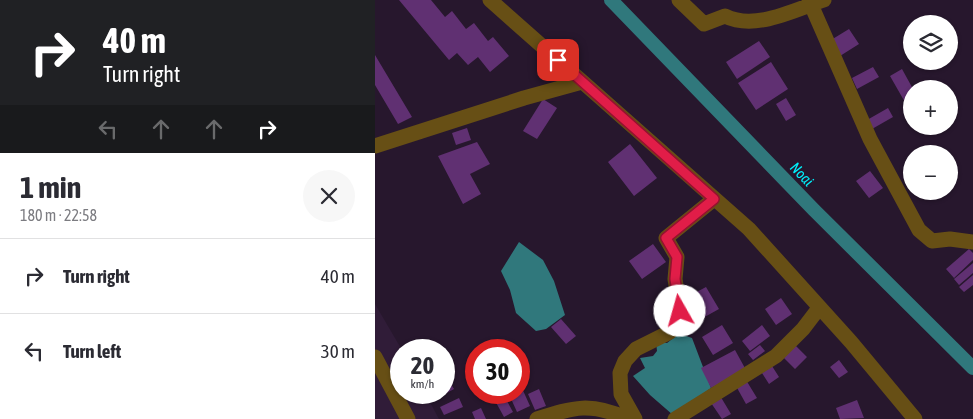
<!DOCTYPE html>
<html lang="en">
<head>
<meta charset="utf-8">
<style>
	body { margin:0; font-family:"Asap Condensed",sans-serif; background:#f7f7f7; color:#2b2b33; height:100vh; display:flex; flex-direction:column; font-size:19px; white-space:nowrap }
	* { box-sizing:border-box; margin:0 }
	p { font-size:16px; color:#7c7c81 }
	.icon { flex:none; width:28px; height:28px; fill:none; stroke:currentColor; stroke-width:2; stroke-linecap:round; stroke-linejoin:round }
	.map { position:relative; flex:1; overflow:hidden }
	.drawer { display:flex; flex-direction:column; background:#fff; width:375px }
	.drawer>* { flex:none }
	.top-card { background:#202124; color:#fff; overflow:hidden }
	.controls { position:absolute; left:528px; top:15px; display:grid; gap:10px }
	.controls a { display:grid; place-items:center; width:55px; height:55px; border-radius:50%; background:#fff; box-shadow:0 1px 4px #0004; font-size:25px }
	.speed { position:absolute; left:15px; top:339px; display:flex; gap:10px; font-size:25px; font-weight:700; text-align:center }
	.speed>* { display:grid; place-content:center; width:65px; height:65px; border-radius:50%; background:#fff; box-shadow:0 1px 4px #0004; line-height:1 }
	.speed small { font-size:12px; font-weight:400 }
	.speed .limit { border:8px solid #d22; background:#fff; color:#111 }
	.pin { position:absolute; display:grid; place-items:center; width:42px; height:42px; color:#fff; margin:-21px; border-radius:10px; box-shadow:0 2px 8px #0006 }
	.me { position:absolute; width:55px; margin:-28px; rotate:353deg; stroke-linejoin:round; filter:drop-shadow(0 0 4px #0008) }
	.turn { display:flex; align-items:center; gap:18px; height:105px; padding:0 20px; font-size:22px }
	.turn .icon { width:65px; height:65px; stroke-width:2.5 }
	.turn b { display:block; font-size:35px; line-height:42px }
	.lanes { display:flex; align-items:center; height:48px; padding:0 20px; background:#0003; justify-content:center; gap:25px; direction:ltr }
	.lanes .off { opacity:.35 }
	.round { display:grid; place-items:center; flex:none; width:52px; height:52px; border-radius:26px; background:#f7f7f7 }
	.summary { display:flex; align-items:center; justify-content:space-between; height:85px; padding:0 20px }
	h1 { font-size:30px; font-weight:700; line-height:38px }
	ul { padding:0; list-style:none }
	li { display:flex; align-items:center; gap:15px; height:75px; padding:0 20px; border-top:1px solid #e1e1e2 }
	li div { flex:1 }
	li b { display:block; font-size:19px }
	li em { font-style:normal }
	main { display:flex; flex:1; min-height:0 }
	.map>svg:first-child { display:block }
	.built { fill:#301c38 }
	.water { fill:#30787c }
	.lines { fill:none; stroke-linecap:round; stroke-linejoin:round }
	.canal { stroke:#30787c; stroke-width:14 }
	.building { fill:#603072 }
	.minor { stroke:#674f15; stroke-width:15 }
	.route-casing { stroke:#92132f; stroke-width:12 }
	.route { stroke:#e11d48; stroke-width:9 }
	.labels { text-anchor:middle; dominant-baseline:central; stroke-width:5; stroke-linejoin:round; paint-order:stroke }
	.water-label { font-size:15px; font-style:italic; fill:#00f0fb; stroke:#27172d }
</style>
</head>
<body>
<main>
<section class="drawer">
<div class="top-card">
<div class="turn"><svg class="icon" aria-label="right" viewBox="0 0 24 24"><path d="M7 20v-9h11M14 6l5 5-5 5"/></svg><div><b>40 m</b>Turn right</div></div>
<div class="lanes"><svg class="icon off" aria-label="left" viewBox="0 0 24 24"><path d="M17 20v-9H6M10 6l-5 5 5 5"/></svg><svg class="icon off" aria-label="ahead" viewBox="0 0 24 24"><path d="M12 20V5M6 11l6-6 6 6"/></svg><svg class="icon off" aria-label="ahead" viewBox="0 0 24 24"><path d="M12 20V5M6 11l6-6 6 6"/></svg><svg class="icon" aria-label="right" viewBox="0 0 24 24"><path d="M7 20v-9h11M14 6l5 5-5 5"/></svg></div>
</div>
<div class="summary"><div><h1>1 min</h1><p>180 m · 22:58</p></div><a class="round"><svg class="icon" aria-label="close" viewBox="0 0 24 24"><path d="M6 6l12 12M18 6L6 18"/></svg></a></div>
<ul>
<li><svg class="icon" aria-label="right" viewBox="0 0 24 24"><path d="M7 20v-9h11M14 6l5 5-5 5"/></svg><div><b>Turn right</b></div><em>40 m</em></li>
<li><svg class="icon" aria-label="left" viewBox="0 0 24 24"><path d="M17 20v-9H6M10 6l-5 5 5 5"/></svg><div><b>Turn left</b></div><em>30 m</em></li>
</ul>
</section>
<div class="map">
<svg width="598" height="419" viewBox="0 0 598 419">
	<rect width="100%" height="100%" fill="#27172d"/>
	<path class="built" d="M0 304 27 350 26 392 50 393 64 419H0Z"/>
	<path class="water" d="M144 242 168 260 179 281 190 315 171 329 161 331 141 313 135 290 126 271Z
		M299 332 317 338 336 388 298 415 275 395 258 376 270 368 265 358 278 356 282 351 281 342 292 343 301 336Z"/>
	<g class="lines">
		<path class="canal" d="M236 0 439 210 598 368"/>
	</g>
	<path class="building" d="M24 0H56L70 17 77 11 91 29 99 23 113 41 118 37 134 56 115 72 103 57 93 65 82 53 74 60Z
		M474 29 484 44 465 56 456 40Z
		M384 41 395 57 362 79 351 62Z
		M0 55 37 117 23 124 0 85Z
		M396 62 413 89 381 110 363 83Z
		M498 67 504 77 482 89 477 78Z
		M527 69 538 89H536V101L531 104 515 76Z
		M411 98 421 115 411 121 401 104Z
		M168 99 182 108 162 139 148 131Z
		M513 108 518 117 497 129 492 120Z
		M92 128 96 140 81 145 77 133Z
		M102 142 115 164 95 174 106 194 88 204 63 156Z
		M255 144 282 178 259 196 233 162Z
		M495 171 508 188 494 198 481 181Z
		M278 244 291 262 267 279 254 261Z
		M594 249 598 253V260L579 278 571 269Z
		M598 263V273L584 285 579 279Z
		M598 275V285L589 292 584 287Z
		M331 287 344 309 326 319 314 296Z
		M406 298 417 314 401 325 390 309Z
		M186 319 201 336 191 344 176 327Z
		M347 325 358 343 338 355 327 337Z
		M387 325 395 336 375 351 367 341Z
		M385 345 390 351 378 360 373 354Z
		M420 345 432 357 420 369 408 357Z
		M360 350 371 370 336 388 326 368Z
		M464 360 473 372 464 378 455 367Z
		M397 366 404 377 394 384 387 373Z
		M72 378 79 389 61 399 57 392H69V380Z
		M371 380 382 398 371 404 361 386Z
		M146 386 155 406 142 412 133 392H144V387Z
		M164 389 171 406 160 410 153 394Z
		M127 392 138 412 129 417 118 397Z
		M344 394 356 414 347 419 334 400Z
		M84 398 88 407 69 415 65 407Z
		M482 400 489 418 465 419 461 408Z
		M106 408 111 419H100L97 412Z"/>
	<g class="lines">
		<path class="minor" d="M115 0 374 229 476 342 540 419
			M304 0 329 24 350 16C380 31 419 10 449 0
			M434 0 495 139 544 230 557 241 575 239 598 242
			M0 146 149 98 207 82
			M0 357 33 419
			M162 419C199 407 216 402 253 419
			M260 419 246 394 245 373 250 361 261 349 295 332 305 311 300 279 302 257 291 238 339 199
			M300 419 401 356 428 329 444 308"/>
	</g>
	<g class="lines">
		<defs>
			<path id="route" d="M183 60 339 199 291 238 302 257 300 279 305 311"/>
		</defs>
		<use href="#route" class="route-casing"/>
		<use href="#route" class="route"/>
	</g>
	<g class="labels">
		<g class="water-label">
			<text transform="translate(427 174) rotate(46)">Noai</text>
		</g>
	</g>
</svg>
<div class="controls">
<a><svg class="icon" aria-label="layers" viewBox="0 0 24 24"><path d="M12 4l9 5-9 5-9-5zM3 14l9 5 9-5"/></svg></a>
<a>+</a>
<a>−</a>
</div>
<div class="speed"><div>20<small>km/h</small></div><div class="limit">30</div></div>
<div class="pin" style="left:183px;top:60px;background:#d93025"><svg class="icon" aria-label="arrive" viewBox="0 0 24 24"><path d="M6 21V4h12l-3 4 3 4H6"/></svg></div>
<svg class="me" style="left:305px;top:311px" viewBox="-20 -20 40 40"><circle r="19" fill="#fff"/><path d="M0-13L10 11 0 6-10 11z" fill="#e11d48"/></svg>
</div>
</main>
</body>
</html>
